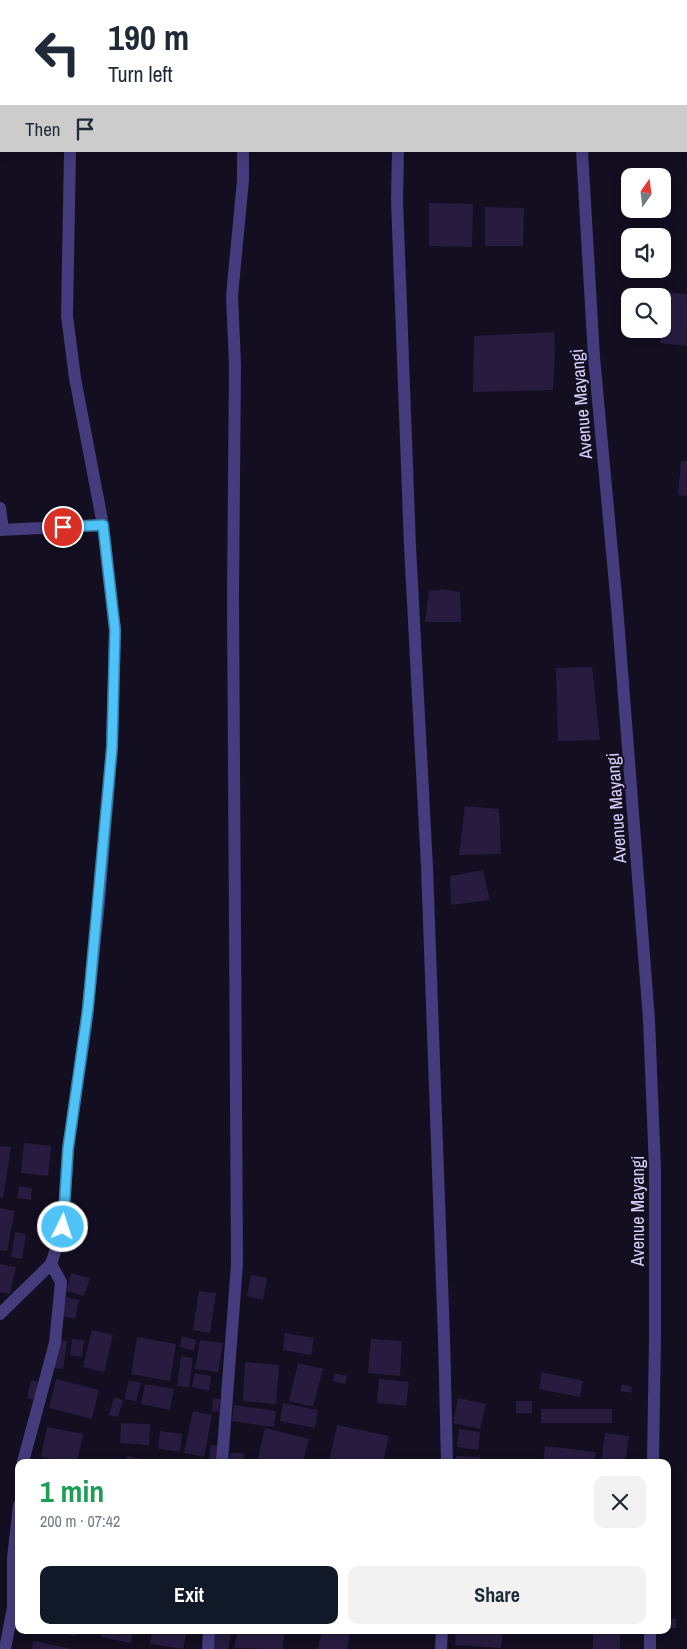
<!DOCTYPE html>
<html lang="en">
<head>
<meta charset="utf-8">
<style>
	body { margin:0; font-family:"Archivo Narrow",sans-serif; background:#f2f2f3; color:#1f2937; height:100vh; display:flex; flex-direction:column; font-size:19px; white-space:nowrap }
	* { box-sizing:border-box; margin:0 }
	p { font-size:16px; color:#747a83 }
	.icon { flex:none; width:28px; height:28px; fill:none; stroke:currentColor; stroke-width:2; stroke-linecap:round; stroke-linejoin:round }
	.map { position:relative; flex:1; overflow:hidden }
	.details { position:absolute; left:15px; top:1459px; width:656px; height:175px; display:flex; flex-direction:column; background:#fff; border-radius:10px; box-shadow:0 2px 12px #0003 }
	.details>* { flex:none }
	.hud { position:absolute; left:0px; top:0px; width:688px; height:152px; box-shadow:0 2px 12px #0003; background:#fff; color:#1f2937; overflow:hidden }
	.needle { width:32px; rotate:14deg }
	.buttons { position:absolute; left:621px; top:168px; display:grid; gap:10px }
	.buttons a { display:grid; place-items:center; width:50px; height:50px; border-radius:10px; background:#fff; box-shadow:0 2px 12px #0003; font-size:25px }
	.pin { position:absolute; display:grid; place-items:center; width:42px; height:42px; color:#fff; margin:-21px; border:2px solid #fff; border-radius:50%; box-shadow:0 1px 5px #0007 }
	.me { position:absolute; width:55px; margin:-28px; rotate:4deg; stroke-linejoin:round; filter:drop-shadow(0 0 4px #0008) }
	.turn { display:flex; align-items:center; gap:18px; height:105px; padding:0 25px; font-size:22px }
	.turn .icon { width:65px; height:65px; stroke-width:2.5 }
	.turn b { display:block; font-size:35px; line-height:42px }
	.then { display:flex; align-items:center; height:48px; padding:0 25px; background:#0003; gap:10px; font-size:19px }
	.round { display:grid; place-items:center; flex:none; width:52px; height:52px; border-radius:10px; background:#f2f2f3 }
	.overview { display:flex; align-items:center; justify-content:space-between; height:85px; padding:0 25px }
	h1 { font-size:30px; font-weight:700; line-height:38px; color:#1e9e55 }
	.primary-button { display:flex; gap:10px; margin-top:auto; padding:10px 25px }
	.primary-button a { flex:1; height:58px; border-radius:10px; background:#111827; color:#fff; font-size:20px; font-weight:700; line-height:58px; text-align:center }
	.primary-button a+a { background:#f2f2f3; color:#1f2937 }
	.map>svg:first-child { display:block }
	.building { fill:#271c40 }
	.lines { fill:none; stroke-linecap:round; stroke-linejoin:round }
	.minor { stroke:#453c7d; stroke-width:12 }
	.tertiary { stroke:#453c7d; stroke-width:12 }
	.route-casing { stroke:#337fa1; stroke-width:12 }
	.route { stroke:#4fc3f7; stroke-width:9 }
	.labels { text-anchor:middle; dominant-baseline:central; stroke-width:4; stroke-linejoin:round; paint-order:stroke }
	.street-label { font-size:18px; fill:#dad1fc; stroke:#130e20 }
</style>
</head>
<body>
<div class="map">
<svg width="687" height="1649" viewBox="0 0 687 1649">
	<rect width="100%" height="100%" fill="#130e20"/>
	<path class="building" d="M429 203 473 204 472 247 429 246Z
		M485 207 524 208 523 246H485Z
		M665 292 687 294V346L660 343Z
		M554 332 555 350 553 390 473 392 474 336Z
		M681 461H687V496L678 495Z
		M440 589 460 592 461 622H425L429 590 439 591Z
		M592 667 600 740 558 741 556 668Z
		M465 806 499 809 501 854 459 855Z
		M483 870 490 900 451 905 450 876Z
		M24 1143 51 1146 48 1176 21 1173Z
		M0 1146 11 1147 3 1198 0 1197Z
		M19 1186 32 1188 31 1200 17 1198Z
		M0 1208 15 1211 7 1251 0 1250Z
		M15 1232 26 1234 22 1259 11 1257Z
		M0 1264 16 1267 10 1294 0 1292Z
		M71 1273 90 1278 84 1296 66 1291Z
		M251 1275 267 1278 263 1300 247 1296Z
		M199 1291 216 1293 210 1333 193 1330Z
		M66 1297 79 1300 75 1319 62 1316Z
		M92 1330 113 1335 104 1372 83 1367Z
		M285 1333 314 1338 311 1355 283 1350Z
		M182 1336 196 1340 194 1351 180 1347Z
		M137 1337 176 1344 170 1381 131 1374Z
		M51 1339 67 1341 63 1369 47 1367Z
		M72 1339 84 1340 82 1357 70 1355Z
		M371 1339 402 1341 400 1376 368 1373Z
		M200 1340 223 1343 218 1372 195 1369Z
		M181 1356 193 1358 189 1387 177 1386Z
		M245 1362 279 1365 276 1404 243 1401Z
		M298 1363 323 1369 313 1407 289 1401Z
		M542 1372 583 1381 580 1397 539 1389Z
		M195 1373 211 1376 209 1391 192 1387Z
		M335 1373 347 1376 345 1384 333 1381Z
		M56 1379 99 1390 92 1419 49 1408Z
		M379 1379 409 1382 406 1406 377 1403Z
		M31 1380 41 1383 38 1400 27 1398Z
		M129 1380 141 1383 136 1401 124 1399Z
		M145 1384 174 1389 170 1410 141 1404Z
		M622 1384 632 1387 631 1393 620 1391Z
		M114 1397 123 1400 118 1417 109 1415Z
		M213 1398 220 1399 219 1412 212 1411Z
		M458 1398 486 1404 480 1429 453 1423Z
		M516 1401H532V1413H516Z
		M283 1403 318 1410 315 1428 280 1421Z
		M234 1405 276 1411 274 1427 232 1421Z
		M541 1409H612V1423H541Z
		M193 1411 212 1415 204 1457 184 1453Z
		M121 1423 150 1424 149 1445 120 1443Z
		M337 1425 389 1436 383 1462H329Z
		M47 1427 83 1434 77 1462H70L41 1457Z
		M265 1428 309 1439 303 1462H257Z
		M459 1429 480 1432 478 1450 457 1447Z
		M160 1431 182 1434 180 1452 158 1449Z
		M605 1433 629 1436 625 1462H601Z
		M211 1445 223 1447 221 1462H208Z
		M545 1446 596 1452 594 1462H543Z
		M230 1453H244V1462H229Z
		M127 1456 157 1462H125Z
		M456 1456 480 1457V1462H456Z
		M668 1619H676V1628H668Z
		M52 1630H77L76 1636Z
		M102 1630H133L131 1643 101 1637Z
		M153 1630H187L183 1649 150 1644Z
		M214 1630H232L228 1649H210Z
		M238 1630H285L282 1649 234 1648Z
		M322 1630H341L350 1632 347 1649H318Z
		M456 1630H503L501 1648 455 1645Z
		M593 1631 620 1632V1649H593Z
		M33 1641 69 1648V1649H32Z"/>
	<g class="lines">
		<path class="minor" d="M81 1V0
			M245 1V0
			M401 1V0
			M398 151 397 200 410 546 427 867 444 1338 447 1462
			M0 508 3 530
			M0 530 103 525
			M0 1314 51 1264
			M23 1462 55 1343 61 1282 51 1264 63 1227 68 1149 86 1026 99 902 112 747 115 630 103 525 75 378 67 316 70 151
			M222 1462 237 1264 233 598 235 364 232 296 243 180V151
			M5 1649 13 1607V1558L19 1505
			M208 1649 209 1630
			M441 1649 442 1630"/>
		<path class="tertiary" d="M583 1V0
			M582 151 594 357 617 606 649 1020 655 1169V1338L653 1462
			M650 1649V1630"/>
	</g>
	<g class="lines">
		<defs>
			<path id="route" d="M63 1227 68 1149 88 1008 112 747 115 630 103 525 63 527"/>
		</defs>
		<use href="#route" class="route-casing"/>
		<use href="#route" class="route"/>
	</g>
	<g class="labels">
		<g class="street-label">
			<text transform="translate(581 404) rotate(-95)">Avenue Mayangi</text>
			<text transform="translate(616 808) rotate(-94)">Avenue Mayangi</text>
			<text transform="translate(637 1211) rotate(-90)">Avenue Mayangi</text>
		</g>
	</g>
</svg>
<div class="buttons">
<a><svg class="needle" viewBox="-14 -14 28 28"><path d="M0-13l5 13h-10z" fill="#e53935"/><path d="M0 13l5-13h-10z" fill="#747a83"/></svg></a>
<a><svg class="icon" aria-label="sound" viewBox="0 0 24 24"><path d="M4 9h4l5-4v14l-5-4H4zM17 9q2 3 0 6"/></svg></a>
<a><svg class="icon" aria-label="search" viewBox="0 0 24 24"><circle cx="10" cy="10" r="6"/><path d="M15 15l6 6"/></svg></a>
</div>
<div class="pin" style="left:63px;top:527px;background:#d93025"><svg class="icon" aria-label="arrive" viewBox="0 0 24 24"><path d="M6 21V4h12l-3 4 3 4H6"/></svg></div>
<svg class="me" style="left:63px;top:1227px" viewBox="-20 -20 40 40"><circle r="17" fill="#4fc3f7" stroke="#fff" stroke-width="3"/><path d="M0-11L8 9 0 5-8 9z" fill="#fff"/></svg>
<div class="hud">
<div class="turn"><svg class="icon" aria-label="left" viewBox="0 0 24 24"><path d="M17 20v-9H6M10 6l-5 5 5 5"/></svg><div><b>190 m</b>Turn left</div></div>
<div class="then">Then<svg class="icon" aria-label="arrive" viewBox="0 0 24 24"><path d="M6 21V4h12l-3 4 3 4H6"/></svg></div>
</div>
<section class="details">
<div class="overview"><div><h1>1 min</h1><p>200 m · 07:42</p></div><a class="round"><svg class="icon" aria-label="close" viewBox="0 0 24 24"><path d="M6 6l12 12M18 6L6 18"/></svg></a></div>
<div class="primary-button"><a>Exit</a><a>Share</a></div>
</section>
</div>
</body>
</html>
